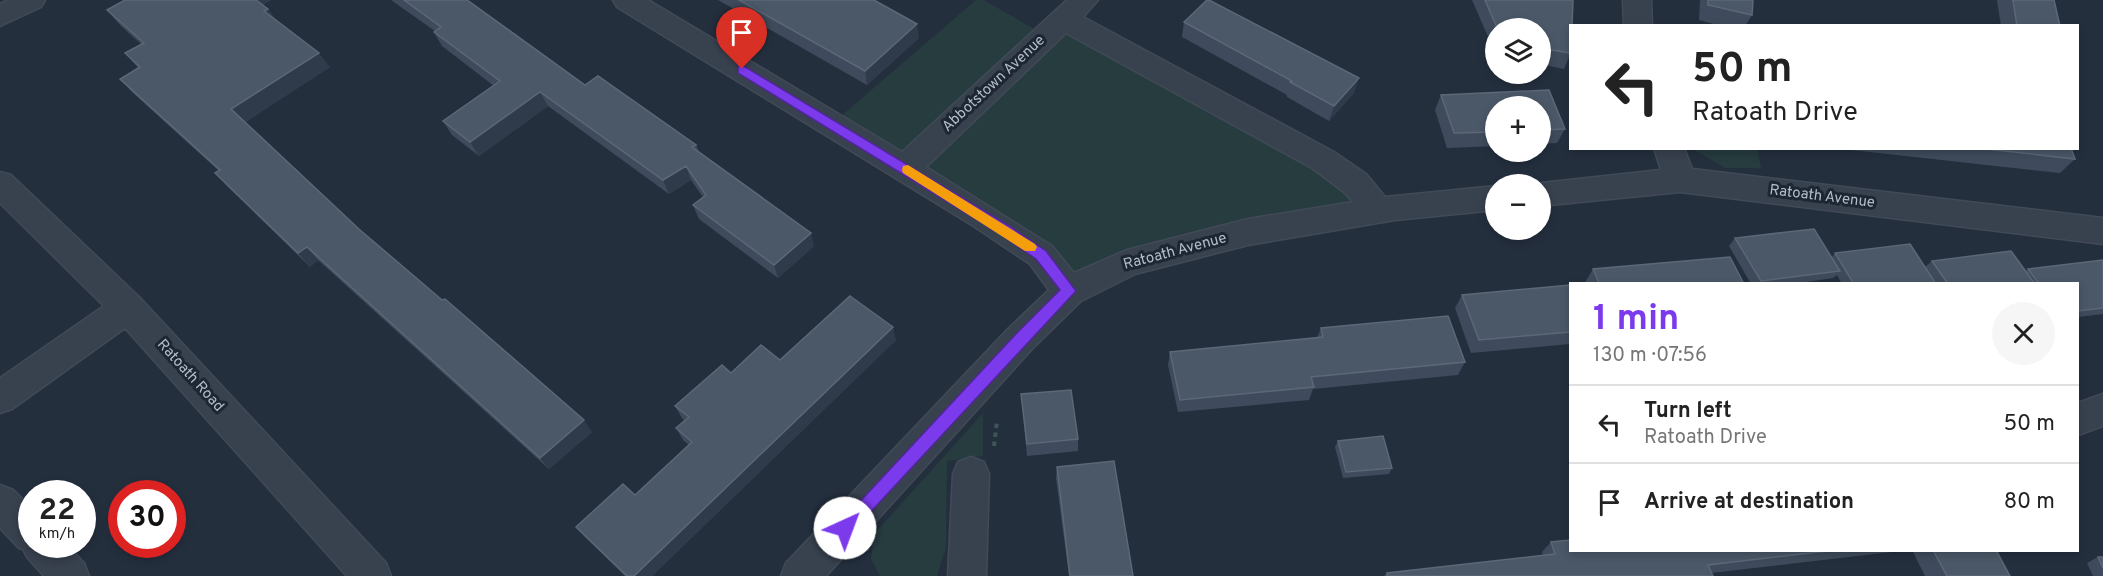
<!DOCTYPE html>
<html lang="en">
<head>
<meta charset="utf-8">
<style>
	body { margin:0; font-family:Overpass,sans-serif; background:#f6f6f6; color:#222; height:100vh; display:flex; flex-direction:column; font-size:22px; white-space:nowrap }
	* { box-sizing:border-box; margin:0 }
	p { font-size:20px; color:#767676 }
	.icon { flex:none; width:33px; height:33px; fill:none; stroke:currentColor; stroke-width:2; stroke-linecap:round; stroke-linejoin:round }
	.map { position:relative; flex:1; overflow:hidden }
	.details { position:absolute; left:1569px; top:282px; width:510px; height:270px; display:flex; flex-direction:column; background:#fff; border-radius:0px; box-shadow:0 3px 9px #0003 }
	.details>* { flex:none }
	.hud { position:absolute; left:1569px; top:24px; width:510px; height:126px; border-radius:0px; box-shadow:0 3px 9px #0003; background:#fff; color:#222; overflow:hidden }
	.fabs { position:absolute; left:1485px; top:18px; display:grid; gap:12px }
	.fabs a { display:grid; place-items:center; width:66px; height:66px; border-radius:50%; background:#fff; box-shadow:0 3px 9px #0003; font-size:30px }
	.speed { position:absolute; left:18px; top:480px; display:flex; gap:12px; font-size:30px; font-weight:700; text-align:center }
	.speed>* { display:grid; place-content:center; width:78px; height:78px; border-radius:50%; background:#fff; box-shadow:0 3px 9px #0003; line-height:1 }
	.speed small { font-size:15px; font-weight:400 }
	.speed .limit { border:9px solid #d22; background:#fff; color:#111 }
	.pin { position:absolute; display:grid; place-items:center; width:51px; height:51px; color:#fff; margin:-62px -26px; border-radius:50% 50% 50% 0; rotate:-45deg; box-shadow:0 0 6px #0007 }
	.pin .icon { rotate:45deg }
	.me { position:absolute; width:66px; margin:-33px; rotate:43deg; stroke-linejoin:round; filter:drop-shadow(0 0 4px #0008) }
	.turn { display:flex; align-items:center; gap:21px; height:126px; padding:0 24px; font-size:27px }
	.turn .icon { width:78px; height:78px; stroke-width:2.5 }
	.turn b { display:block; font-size:42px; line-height:51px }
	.round { display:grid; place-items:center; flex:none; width:63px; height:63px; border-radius:32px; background:#f6f6f6 }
	.summary { display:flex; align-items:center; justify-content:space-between; height:102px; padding:0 24px }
	h1 { font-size:36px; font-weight:700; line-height:45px; color:#7c3aed }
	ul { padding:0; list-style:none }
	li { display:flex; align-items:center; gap:18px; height:78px; padding:0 24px; border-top:2px solid #e0e0e0 }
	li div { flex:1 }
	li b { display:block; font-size:22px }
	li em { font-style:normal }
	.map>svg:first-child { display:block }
	.green { fill:#263c3f }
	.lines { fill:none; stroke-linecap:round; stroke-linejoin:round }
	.minor-casing { stroke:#414a57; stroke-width:3 }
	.path { stroke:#3f5557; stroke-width:4; stroke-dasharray:4.5 4.5; stroke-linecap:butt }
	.minor { fill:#38414e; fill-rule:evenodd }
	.wall { fill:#3f4b5c }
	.shaded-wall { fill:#2f3b4b }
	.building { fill:#4b5868; stroke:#5c6777; stroke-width:1.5 }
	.route { fill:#7c3aed; stroke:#51269a; stroke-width:1.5 }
	.slow { fill:#f59e0b }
	.labels { text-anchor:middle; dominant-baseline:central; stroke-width:6; stroke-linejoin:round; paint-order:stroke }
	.street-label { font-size:15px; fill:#b4bcc9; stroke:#1d2633 }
</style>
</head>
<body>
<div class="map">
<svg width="2103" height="576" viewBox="0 0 2103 576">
	<rect width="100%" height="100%" fill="#242f3e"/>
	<path class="green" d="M976 0H984L1043 34 905 167 833 123Z
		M1063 19 1207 97 1376 210 1069 289 907 167Z
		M1693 149H1757L1761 168H1725Z
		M983 413V456L947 461 946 548 937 576H880L871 559 874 534Z"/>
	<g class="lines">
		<defs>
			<path id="minor" d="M8 0H45L41 7 0 26V4Z
				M613 0H648L902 152 1067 0H1098L1083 17 1334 152 1366 174 1385 197 1496 186V210L1395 220 1248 245 1135 274 1081 301 1032 349 826 576H781L786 563 1008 329 1049 290 1030 264 975 227 617 7ZM1066 33 1312 168 1344 192 1353 202 1248 219 1127 250 1074 273 1052 246 926 167Z
				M1623 0H1651L1652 26H1624Z
				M1654 148H1684L1692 169 2103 218V244L1680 192 1540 206V184H1532L1661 170Z
				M0 172 11 175 140 298 386 563 391 576H347L125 328 12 409 0 413V378L104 306 0 203Z
				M2103 394V426L2078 435V403Z
				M971 457 984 462 989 474 986 576H948L953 474 958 462Z
				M0 485 13 490 32 508V544H66L84 563 89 576H44L27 557 23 549 19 548 0 528Z"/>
		</defs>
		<use href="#minor" class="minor-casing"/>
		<path class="path" d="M994 446 997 421"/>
		<use href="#minor" class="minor"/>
	</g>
	<path class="wall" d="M125 0H271L262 5 268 9 275 19 330 67 245 122 360 230 592 432 549 469 318 260 310 267 228 187 215 173 219 171 133 93 120 79 138 68 125 53 141 44 120 25 107 10Z
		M391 0H468L585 85 696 145 699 152 814 246 778 278 699 219 693 205 703 197 691 180 669 194 548 106 479 156 452 135 443 121 494 86 442 46 434 32 435 31Z
		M718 0H874L919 38 867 85Z
		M1472 0H1573L1570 26V55L1564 69 1540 64V28H1496V55Z
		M1700 0H1753L1752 15 1745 26H1721L1699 20Z
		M1997 0H2054L2060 26H2001Z
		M1184 22 1354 93 1329 121 1287 97V95L1182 37Z
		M1549 90 1565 129 1557 143 1540 144V106H1496V146L1447 148 1435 110 1441 95Z
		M1833 148H2071L2075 159 2060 173Z
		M1735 238 1832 257 1835 253 1925 267 1932 261 2026 271 2028 269 2103 260V314L2078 317V284H1842L1837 275 1833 278 1793 284H1751L1729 246Z
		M1593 269 1744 284H1584Z
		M1570 285V344L1471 353 1455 308 1462 295Z
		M1321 328 1465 362 1458 375 1313 389 1309 400 1178 412 1168 365 1170 352 1317 338Z
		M896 340 652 576H625L585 537 576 527 635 495 689 445 683 440 676 428 685 421 682 418 675 406 731 373 780 360Z
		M1021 394 1078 439V451L1027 456Z
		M1338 441 1392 468 1389 474 1343 478 1335 447Z
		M1057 467 1133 576H1069L1056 478Z
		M1551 542 1570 550H1909L1711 573 1713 576H1384L1387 573 1543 556 1542 552Z
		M1912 550H1996L2010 576H1925Z
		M2098 557H2103V576H2093L2087 563Z"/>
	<path class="shaded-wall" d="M252 0H271L258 8Z
		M268 9 278 24 264 11Z
		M917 24 919 38 867 85 865 71Z
		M319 53 330 67 243 124 231 109Z
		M1359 78 1354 93 1329 121 1334 106Z
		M540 92 548 106 479 156 470 142Z
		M686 166 691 180 669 194 663 180Z
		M811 233 814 246 778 278 774 265Z
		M307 247 318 260 310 267 298 253Z
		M893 327 896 340 652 576H634Z
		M584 420 592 432 549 469 540 458Z"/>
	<path class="building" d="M125 0H256L268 9 264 11 319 53 231 109 360 230 442 300 445 299 584 420 540 458 307 247 298 253 215 173 220 170 120 79 140 67 125 53 144 43 107 10Z
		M404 0H467L585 85 598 76 696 145 692 147 811 233 774 265 693 205 706 195 686 166 663 180 540 92 470 142 443 121 500 81 434 32 441 27Z
		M739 0H874L917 24 865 71Z
		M1207 0H1209L1359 78 1334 106 1290 82 1292 81 1184 22Z
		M1485 0H1573L1572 26H1570V53L1540 48V28H1497Z
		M1708 0H1753L1752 15 1708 5Z
		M2013 0H2054L2060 26H2017Z
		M1549 90 1565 129 1540 130V106H1496V132L1454 133 1441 95Z
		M1978 148H2071L2075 159Z
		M1814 229 1840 271 1761 281 1735 238Z
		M1910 244 1936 284H1854L1835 253Z
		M2011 251 2035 284H1948L1932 261Z
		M1730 257 1744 284H1588L1599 283 1593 269Z
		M2103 260V308L2078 311V284H2039L2028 269Z
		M1570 285V332L1479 340 1462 295Z
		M850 296 893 327 634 576H627L576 527 623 484 635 495 692 442 676 428 689 417 675 406 722 365 731 373 761 345 780 360Z
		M1448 316 1465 362 1311 377 1314 387 1180 400 1170 352 1323 337 1321 328Z
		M1071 390 1078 439 1027 444 1021 394Z
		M1383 436 1392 468 1346 472 1338 441Z
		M1114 461 1133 576H1070L1057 467Z
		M1570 540V550H1836L1708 565 1713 576H1387V573L1555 554 1551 542Z
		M1933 550H1996L2010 576H1947Z
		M2098 557H2103V568Z"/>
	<path class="route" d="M742 65 1009 226 1046 251 1076 291 851 533 845 535 840 533 837 528 840 523 1015 335 1060 290 1036 259 1000 234 738 73V66Z"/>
	<path class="slow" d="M908 165 1035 244 1037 247 1035 251H1025L903 173 902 170 903 166Z"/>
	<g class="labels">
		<g class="street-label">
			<text transform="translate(994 84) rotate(-43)">Abbotstown Avenue</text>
			<text transform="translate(1822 197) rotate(7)">Ratoath Avenue</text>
			<text transform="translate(1175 252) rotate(-15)">Ratoath Avenue</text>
			<text transform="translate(190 376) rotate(48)">Ratoath Road</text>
		</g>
	</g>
</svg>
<div class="fabs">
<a><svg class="icon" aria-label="layers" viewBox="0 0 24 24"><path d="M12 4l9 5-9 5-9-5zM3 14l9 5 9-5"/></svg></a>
<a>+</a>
<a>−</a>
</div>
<div class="speed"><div>22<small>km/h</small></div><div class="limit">30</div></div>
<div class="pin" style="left:742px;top:69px;background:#d93025"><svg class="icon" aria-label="arrive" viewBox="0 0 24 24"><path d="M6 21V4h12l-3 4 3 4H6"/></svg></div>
<svg class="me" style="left:845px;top:528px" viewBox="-20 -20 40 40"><circle r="19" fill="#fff"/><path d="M0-13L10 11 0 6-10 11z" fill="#7c3aed"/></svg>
<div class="hud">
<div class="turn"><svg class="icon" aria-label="left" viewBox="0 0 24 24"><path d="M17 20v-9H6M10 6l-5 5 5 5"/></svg><div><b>50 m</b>Ratoath Drive</div></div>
</div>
<section class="details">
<div class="summary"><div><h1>1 min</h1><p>130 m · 07:56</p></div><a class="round"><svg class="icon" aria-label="close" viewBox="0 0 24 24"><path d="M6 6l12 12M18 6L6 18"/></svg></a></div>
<ul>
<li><svg class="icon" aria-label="left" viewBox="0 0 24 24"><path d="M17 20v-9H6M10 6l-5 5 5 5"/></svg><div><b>Turn left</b><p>Ratoath Drive</p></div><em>50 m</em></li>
<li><svg class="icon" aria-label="arrive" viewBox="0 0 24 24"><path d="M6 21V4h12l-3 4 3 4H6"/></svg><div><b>Arrive at destination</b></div><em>80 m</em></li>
</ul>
</section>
</div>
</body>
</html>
